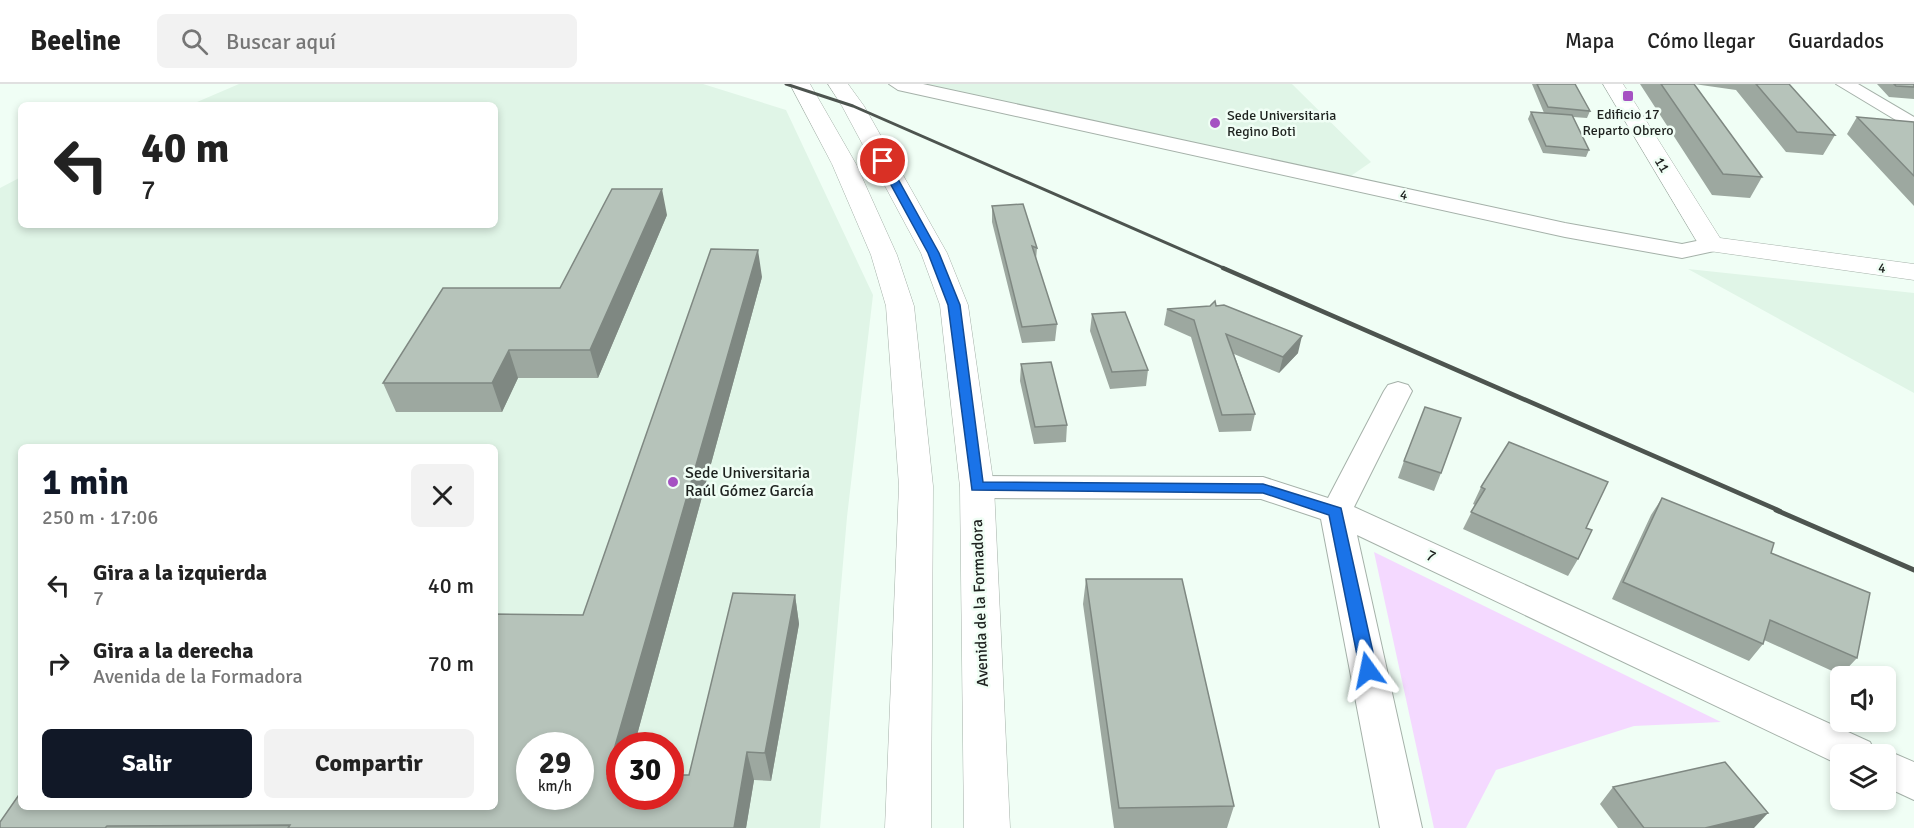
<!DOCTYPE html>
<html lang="es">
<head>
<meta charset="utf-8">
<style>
	body { margin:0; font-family:Signika,sans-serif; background:#f2f2f2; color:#222; height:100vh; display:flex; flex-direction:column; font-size:22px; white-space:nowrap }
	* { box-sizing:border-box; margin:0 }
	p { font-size:20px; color:#767676 }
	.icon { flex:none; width:33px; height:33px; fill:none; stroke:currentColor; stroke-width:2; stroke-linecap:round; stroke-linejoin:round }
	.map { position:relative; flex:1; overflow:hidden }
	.details { position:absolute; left:18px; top:360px; width:480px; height:366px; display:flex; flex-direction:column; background:#fff; border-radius:9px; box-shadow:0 3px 9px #0003 }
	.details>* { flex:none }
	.hud { position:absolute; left:18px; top:18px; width:480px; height:126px; border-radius:9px; box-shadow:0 3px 9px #0003; background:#fff; color:#222; overflow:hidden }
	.tools { position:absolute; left:1830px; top:582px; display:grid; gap:12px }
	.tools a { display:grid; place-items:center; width:66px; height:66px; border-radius:9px; background:#fff; box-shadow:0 3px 9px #0003; font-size:30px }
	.speed { position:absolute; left:516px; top:648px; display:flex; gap:12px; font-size:30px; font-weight:700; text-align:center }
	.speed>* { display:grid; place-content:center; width:78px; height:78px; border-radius:50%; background:#fff; box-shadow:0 3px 9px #0003; line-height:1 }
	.speed small { font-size:15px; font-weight:400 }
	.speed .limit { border:9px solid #d22; background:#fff; color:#111 }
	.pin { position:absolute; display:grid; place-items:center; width:51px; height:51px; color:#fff; margin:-26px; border:3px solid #fff; border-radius:50%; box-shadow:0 2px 6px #0007 }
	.me { position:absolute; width:66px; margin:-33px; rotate:348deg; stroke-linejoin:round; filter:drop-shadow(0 0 4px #0008) }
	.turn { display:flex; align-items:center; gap:21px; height:126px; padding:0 24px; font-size:27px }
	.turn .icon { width:78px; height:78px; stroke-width:2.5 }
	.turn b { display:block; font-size:42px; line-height:51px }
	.round { display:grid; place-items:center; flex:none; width:63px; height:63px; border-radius:9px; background:#f2f2f2 }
	.headline { display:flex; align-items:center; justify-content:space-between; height:102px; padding:0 24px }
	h1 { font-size:36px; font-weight:800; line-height:45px; color:#111827 }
	.cta { display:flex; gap:12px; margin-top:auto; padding:12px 24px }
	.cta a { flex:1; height:69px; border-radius:9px; background:#111827; color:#fff; font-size:24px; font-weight:800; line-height:69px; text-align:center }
	.cta a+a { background:#f2f2f2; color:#222 }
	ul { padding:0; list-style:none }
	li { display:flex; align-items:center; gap:18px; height:78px; padding:0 24px }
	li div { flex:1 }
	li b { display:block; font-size:22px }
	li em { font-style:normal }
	header { display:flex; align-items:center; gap:36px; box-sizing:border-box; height:84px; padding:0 30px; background:#fff; border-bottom:2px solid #e0e0e0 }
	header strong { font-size:28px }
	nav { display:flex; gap:33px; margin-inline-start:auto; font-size:21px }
	.search { width:420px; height:54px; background:#f2f2f2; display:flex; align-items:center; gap:15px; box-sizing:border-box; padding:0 21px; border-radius:9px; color:#767676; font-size:22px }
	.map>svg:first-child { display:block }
	.built { fill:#e0f5e7; fill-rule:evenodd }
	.green { fill:#f4d9ff }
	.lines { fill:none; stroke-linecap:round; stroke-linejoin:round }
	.minor-casing { stroke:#a5b1a9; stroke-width:2 }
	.tertiary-casing { stroke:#a5b1a9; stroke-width:1 }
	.primary-casing { stroke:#a5b1a9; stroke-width:1 }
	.minor { fill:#fff; fill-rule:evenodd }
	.tertiary { fill:#fff; fill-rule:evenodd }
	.primary { fill:#fff; fill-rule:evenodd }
	.rail-far2 { stroke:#4d544f; stroke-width:3 }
	.rail-far1 { stroke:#4d544f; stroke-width:4.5 }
	.rail { stroke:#4d544f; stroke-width:5 }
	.wall { fill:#9da8a0 }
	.shaded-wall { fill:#7f8882 }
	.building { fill:#b6c3ba; stroke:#7f8882; stroke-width:1.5; fill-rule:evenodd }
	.route { fill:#1a73e8; stroke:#114b97; stroke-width:1.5 }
	.poi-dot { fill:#a552c2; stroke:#f0fef5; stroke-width:2 }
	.labels { text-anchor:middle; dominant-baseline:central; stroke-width:5; stroke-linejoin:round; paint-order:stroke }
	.far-poi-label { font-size:14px; fill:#1d211e; stroke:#f0fef5 }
	.far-street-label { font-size:14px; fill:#1d211e; stroke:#f0fef5 }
	.poi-label { font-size:16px; fill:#1d211e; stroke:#f0fef5; text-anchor:start }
	.street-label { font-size:16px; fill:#1d211e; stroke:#f0fef5 }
</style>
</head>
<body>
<header>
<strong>Beeline</strong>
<div class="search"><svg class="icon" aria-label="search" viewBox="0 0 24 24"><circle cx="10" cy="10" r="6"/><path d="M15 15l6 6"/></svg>Buscar aquí</div>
<nav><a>Mapa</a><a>Cómo llegar</a><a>Guardados</a></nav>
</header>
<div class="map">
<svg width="1914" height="744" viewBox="0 0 1914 744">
	<rect width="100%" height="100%" fill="#f0fef5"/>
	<path class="built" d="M239 0H703L786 26 873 211 847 433 820 744H0V104L21 93V141H495V21H190ZM21 363H495V723H21ZM530 662H580V712H530ZM620 662H670V712H620Z
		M923 0H1292L1371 78 1348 94Z
		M1688 185 1914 209V309Z"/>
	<path class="green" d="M1374 468 1721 638 1634 642 1496 686 1466 744H1434Z"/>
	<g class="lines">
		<defs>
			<path id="minor" d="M889 0H923L1565 139 1682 160 1711 154 1719 156 1723 161 1719 166 1682 174 1565 153 898 6Z
				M1836 0H1858L1914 33V47Z
				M1398 298 1408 301 1412 307 1354 423 1870 658 1876 670 1886 666 1914 678V716L1886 703V670H1840V681L1357 451 1422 744H1380L1321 435 1261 415 977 414 966 411 962 403 966 395 977 392 1263 393 1328 414 1384 307 1388 301Z"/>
			<path id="tertiary" d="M1603 0H1623L1720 154 1914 180V196L1702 166Z"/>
			<path id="primary" d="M790 0H810L856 80 897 171 914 222 933 402 931 744H885L899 402 886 222 871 171 832 80Z
				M828 0H848L864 22 947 169 968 221 994 403 1010 744H964L960 403 940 221 921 169 842 22Z"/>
		</defs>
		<use href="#minor" class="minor-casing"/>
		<use href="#tertiary" class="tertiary-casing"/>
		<use href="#primary" class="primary-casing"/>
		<use href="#minor" class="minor"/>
		<use href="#tertiary" class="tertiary"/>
		<use href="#primary" class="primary"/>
		<path class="rail-far2" d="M786 0 853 22 1226 185"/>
		<path class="rail-far1" d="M1223 184 1780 427"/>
		<path class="rail" d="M1776 426 1914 486"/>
	</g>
	<path class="wall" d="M1532 0H1575L1590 27 1587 34 1573 33 1589 66 1586 73 1543 69 1528 35 1531 28 1544 29Z
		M1640 0H1789L1835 51 1823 71 1786 68 1736 6 1694 0 1762 93 1750 114 1712 111Z
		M1877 0H1914V15L1889 13Z
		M1857 33 1914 38V122L1847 50Z
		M992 122 1037 164 1036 176 1057 240 1055 257 1022 259 992 138Z
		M667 131 598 294H518L502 328H396L383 299 560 204Z
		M762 193 634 662H620V712L689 691 795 511 799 540 771 697 754 696 746 744H0L495 723 583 531Z
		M1216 222 1298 269 1279 289 1234 270 1255 330 1251 347 1219 348 1191 253 1164 241 1167 225Z
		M1092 230 1148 286 1146 302 1110 305 1090 247Z
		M1021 280 1067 341 1066 358 1034 360 1020 297Z
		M1404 377 1441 389 1434 407 1398 394Z
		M1481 403 1586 444 1578 475 1568 492 1463 445 1475 421 1473 420Z
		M1662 414 1771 469 1857 574 1841 591 1764 556 1763 560 1749 577 1612 515 1651 431Z
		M1086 495 1234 722 1227 744H1114L1083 520Z
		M1613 703 1754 744H1618L1600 720Z"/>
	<path class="shaded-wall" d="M662 105 667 131 598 294 590 266Z
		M758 166 762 193 634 662H620V712L607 690Z
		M1302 252 1298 269 1279 289 1283 273Z
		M509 266 518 294 502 328 492 299Z
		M795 511 799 540 771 697 765 669Z
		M747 668 754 696 746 744H734Z
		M1768 729 1754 744H1705Z"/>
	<path class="building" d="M1537 0H1575L1590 27 1548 23Z
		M1661 0H1694L1762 93 1723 90Z
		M1756 0H1789L1835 51 1797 48Z
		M1894 0H1914V3L1896 2Z
		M1531 28 1572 31 1589 66 1546 62Z
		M1857 33 1914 38V92Z
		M612 105H662L590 266H509L492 299H383L443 204H560Z
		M1023 120 1037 164 1032 162 1057 240 1022 243 992 122Z
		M711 165 758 166 607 690H620V712H670V691H689L733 509 795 511 765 669 747 668 734 744H288L290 741 107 742 105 744H0V738L21 708V723H495V530L583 531ZM530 662H580V712H530Z
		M1215 217 1216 222 1224 221 1302 252 1283 273 1226 250 1255 330 1222 331 1194 236 1167 225 1210 222Z
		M1125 228 1148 286 1112 288 1092 230Z
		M1051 278 1067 341 1035 343 1021 280Z
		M1425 323 1461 334 1441 389 1404 377Z
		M1509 358 1608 398 1586 444 1592 446 1578 475 1471 428 1485 405 1481 403Z
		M1662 414 1774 459 1771 469 1870 509 1857 574 1770 536 1763 560 1623 498Z
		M1086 495H1182L1234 722 1119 724Z
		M1725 678 1768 729 1705 744H1644L1613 703Z"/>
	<path class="route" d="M883 74 888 77 939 169 960 221 983 398 1263 400 1341 424 1377 586 1374 591H1363L1360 586 1329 431 1263 409 972 406 948 221 928 169 878 77Z"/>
	<g class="poi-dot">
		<rect x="1622" y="6" width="12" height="12" rx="3"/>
		<circle cx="1215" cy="39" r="6"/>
		<circle cx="673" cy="398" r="6"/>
	</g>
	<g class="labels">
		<g class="far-poi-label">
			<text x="1628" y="30">Edificio 17<tspan x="1628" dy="16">Reparto Obrero</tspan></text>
			<text x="1227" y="31" text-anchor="start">Sede Universitaria<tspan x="1227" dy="16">Regino Boti</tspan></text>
		</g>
		<g class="far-street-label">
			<text transform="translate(1662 81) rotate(59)">11</text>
			<text transform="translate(1404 111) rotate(12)">4</text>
			<text transform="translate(1882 184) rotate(7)">4</text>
		</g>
		<g class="poi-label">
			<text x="685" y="389">Sede Universitaria<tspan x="685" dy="18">Raúl Gómez García</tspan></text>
		</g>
		<g class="street-label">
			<text transform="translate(1431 472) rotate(25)">7</text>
			<text transform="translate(980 519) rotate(-92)">Avenida de la Formadora</text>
		</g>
	</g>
</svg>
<div class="tools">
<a><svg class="icon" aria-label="sound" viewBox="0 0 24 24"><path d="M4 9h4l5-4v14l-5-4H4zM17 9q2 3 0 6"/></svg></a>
<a><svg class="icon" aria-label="layers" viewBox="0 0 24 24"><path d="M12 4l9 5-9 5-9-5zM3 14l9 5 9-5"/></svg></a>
</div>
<div class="speed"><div>29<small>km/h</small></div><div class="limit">30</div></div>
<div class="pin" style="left:883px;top:77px;background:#d93025"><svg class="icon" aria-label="arrive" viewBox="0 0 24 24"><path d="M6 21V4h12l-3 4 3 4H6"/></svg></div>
<svg class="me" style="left:1368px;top:586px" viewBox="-20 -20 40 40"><path d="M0-17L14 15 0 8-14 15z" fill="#1a73e8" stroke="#fff" stroke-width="4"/></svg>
<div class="hud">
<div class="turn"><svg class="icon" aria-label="left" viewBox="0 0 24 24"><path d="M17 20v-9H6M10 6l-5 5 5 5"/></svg><div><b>40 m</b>7</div></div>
</div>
<section class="details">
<div class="headline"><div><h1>1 min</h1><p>250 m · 17:06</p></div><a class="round"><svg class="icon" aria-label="close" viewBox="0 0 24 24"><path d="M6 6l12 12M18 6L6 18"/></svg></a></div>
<ul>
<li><svg class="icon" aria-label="left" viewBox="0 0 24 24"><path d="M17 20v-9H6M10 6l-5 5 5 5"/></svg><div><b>Gira a la izquierda</b><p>7</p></div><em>40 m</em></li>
<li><svg class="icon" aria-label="right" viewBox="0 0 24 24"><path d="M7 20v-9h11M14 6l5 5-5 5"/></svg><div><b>Gira a la derecha</b><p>Avenida de la Formadora</p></div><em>70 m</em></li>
</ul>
<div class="cta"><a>Salir</a><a>Compartir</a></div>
</section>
</div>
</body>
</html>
